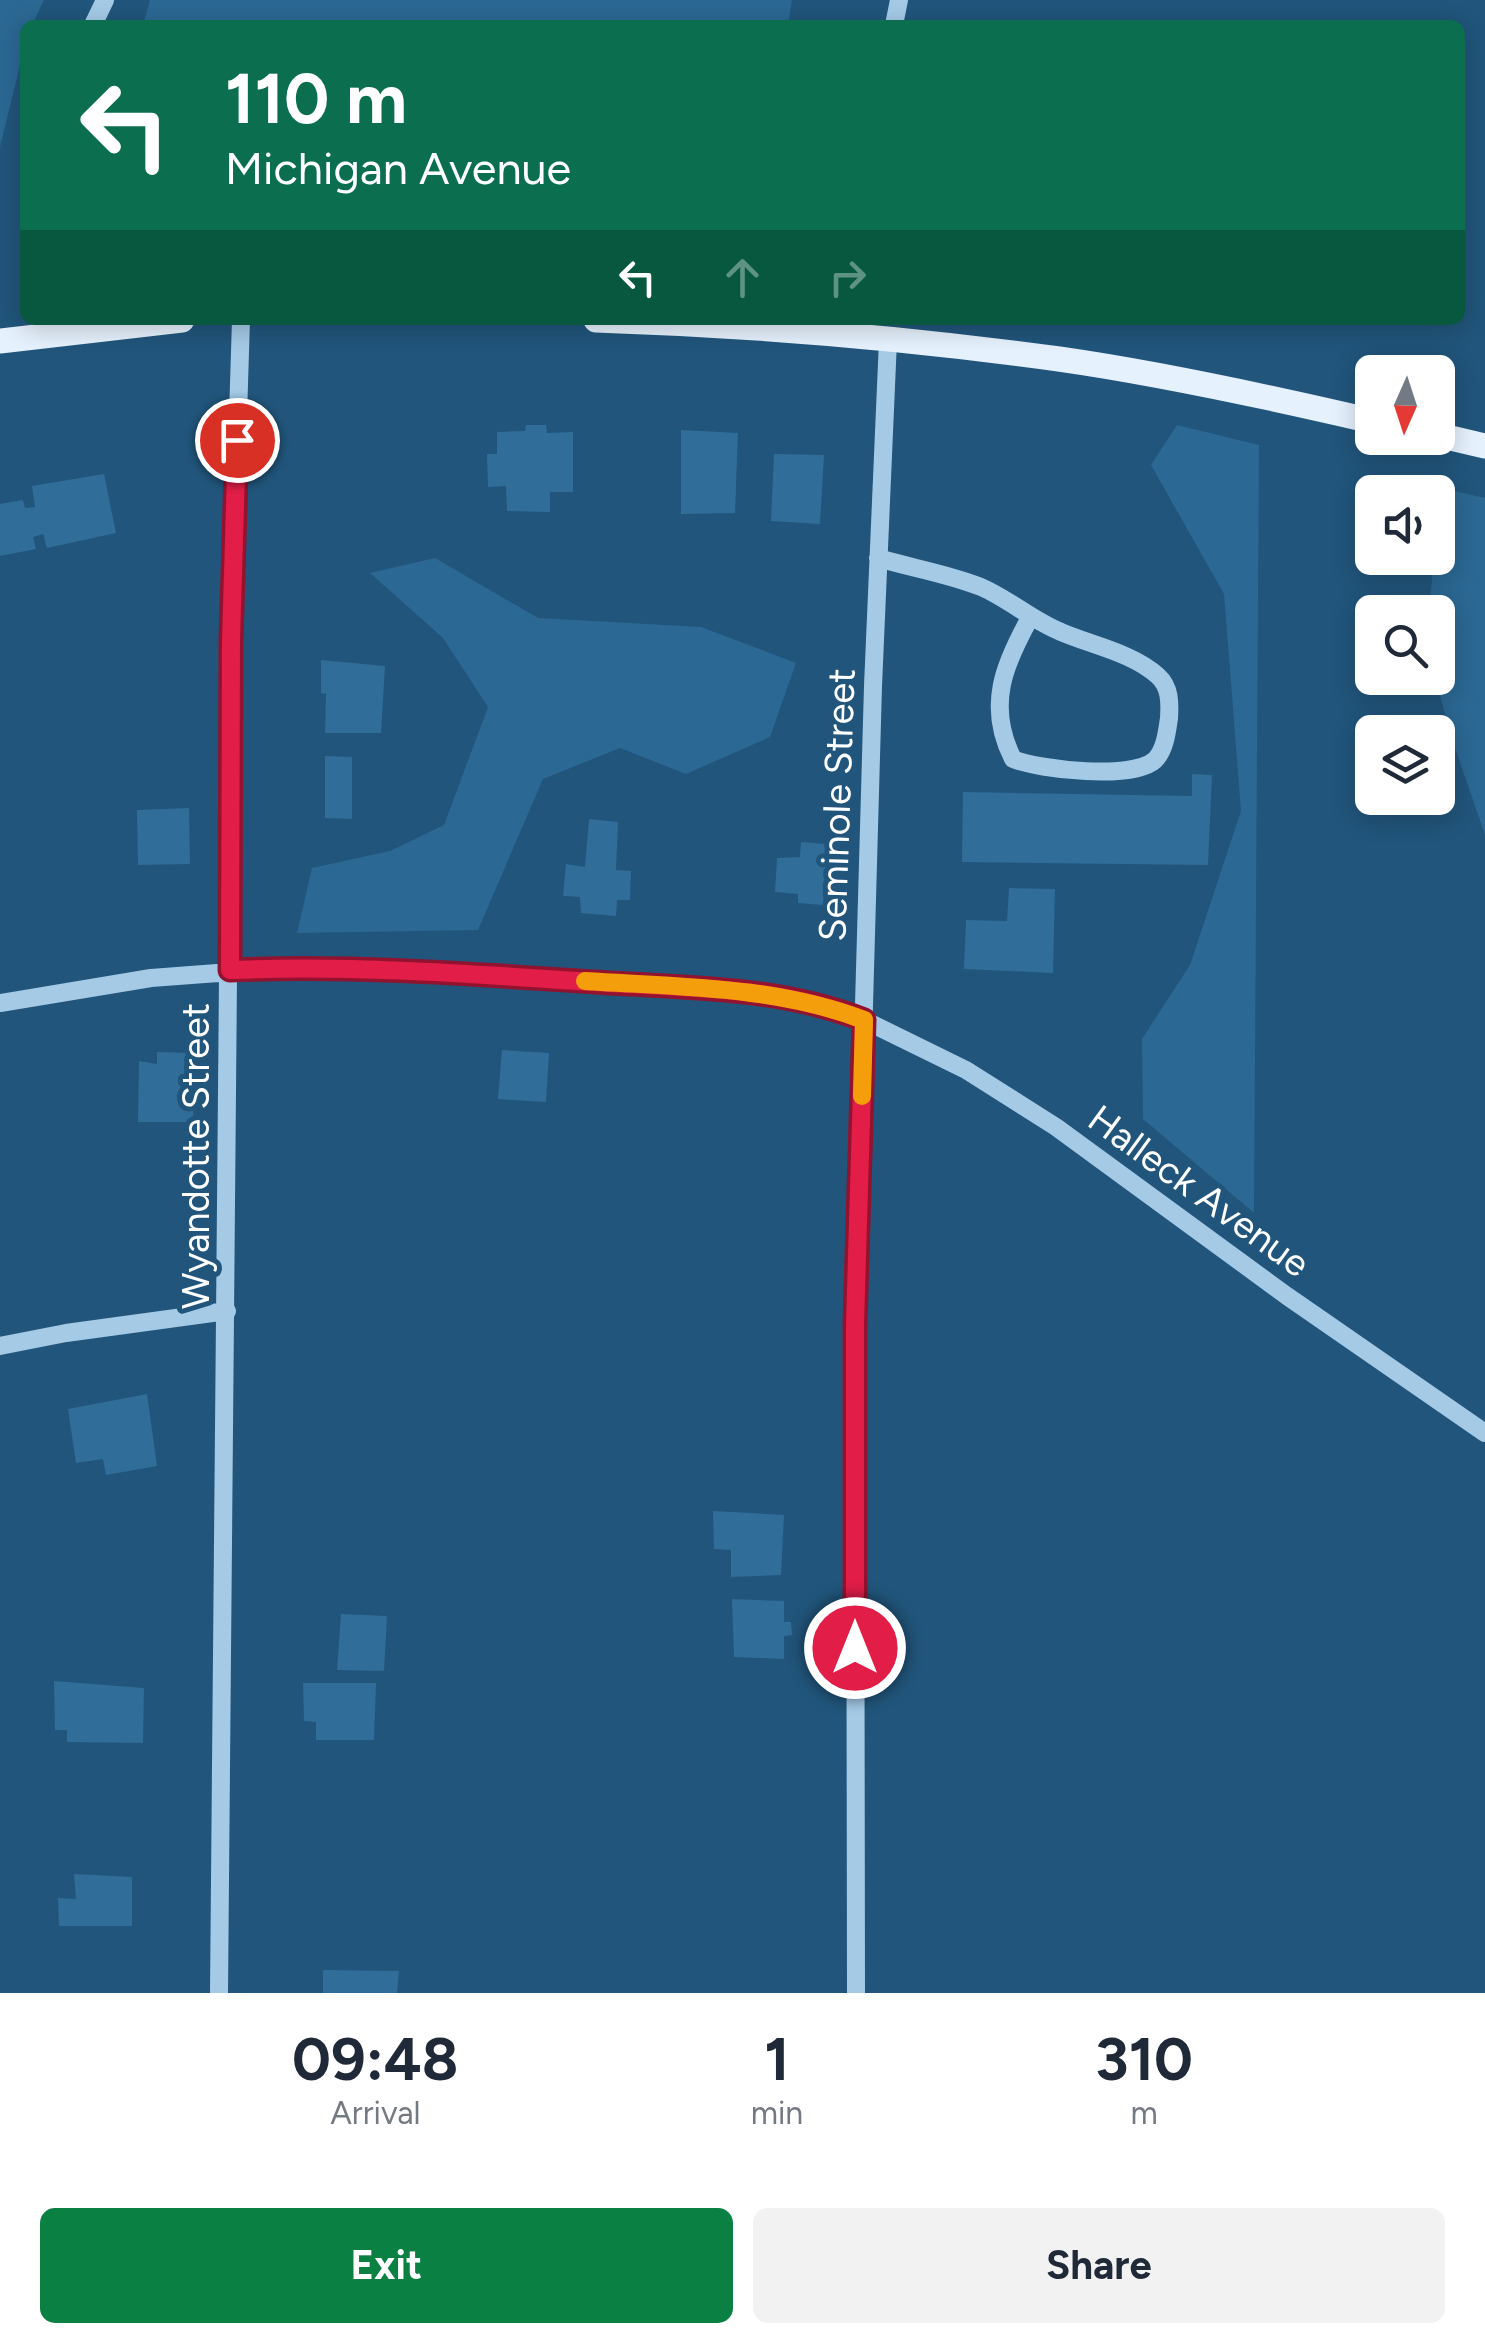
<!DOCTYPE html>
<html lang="en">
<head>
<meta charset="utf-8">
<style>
	body { margin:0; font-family:Figtree,sans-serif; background:#f2f2f3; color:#1f2937; height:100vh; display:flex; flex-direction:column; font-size:38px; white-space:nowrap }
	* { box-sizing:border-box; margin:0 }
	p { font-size:32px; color:#747a83 }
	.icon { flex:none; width:55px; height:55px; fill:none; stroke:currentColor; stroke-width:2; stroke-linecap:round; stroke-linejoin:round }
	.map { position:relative; height:1993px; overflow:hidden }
	.sheet { display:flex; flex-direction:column; background:#fff; flex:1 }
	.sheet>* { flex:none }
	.top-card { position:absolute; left:20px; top:20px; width:1445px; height:305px; border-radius:15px; box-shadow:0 5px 25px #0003; background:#0b6e4f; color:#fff; overflow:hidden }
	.needle { width:65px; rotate:183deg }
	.buttons { position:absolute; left:1355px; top:355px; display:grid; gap:20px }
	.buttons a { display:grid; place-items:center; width:100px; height:100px; border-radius:15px; background:#fff; box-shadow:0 5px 25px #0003; font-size:50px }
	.pin { position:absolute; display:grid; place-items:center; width:85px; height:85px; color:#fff; margin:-42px; border:5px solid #fff; border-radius:50%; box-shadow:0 2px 10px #0007 }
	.me { position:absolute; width:110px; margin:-55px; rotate:0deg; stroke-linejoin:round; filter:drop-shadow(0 0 8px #0008) }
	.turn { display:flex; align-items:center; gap:35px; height:210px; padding:0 40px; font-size:45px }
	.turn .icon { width:130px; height:130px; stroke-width:2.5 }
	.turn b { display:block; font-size:70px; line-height:85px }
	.lanes { display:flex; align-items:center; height:95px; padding:0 40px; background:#0003; justify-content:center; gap:50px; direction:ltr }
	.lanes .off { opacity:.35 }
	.eta { display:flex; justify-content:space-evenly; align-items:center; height:170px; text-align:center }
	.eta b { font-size:60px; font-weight:700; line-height:70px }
	.primary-button { display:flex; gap:20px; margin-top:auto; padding:20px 40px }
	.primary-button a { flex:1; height:115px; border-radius:15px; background:#0b8043; color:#fff; font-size:40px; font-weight:700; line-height:115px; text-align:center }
	.primary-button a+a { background:#f2f2f3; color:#1f2937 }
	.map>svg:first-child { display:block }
	.green { fill:#2b6893 }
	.building { fill:#316d99 }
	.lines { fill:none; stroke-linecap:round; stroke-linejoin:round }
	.minor { stroke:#a4cae6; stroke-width:18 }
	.major { stroke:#e5f1fd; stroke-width:25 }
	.route-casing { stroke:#92132f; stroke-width:25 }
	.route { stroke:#e11d48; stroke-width:18 }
	.slow { stroke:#f59e0b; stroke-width:18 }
	.labels { text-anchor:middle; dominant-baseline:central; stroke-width:10; stroke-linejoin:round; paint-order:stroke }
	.street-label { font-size:38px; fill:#fff; stroke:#21557b }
</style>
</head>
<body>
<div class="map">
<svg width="1485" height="1993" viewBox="0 0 1485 1993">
	<rect width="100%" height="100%" fill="#21557b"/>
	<path class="green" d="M0 0H44L32 25H25V45L0 147Z
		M150 0H792L788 25H143Z
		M1177 425 1259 445 1254 1213 1143 1119 1142 1039 1190 965 1241 811 1224 594 1151 465Z
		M1441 488 1485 498V835L1454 745 1435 678 1438 612H1429L1434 558H1438Z
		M435 558 538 618 701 627 796 663 770 737 686 774 620 748 543 779 478 930 297 933 312 868 390 851 444 825 488 707 443 638 370 573Z"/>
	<path class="building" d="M526 425H546L547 433 573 432V492H550V512L507 511 506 486 488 487 487 454H497V432L525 431Z
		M681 430 738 433 735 513 681 514Z
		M774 454 824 455 820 524 771 521Z
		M104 474 116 533 47 548 43 534 33 537 36 549 0 556V504L23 500 25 508 35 507 32 486Z
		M321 660 385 666 381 733H325L326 694 321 693Z
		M325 756 352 757V819L325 818Z
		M1192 774 1212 775 1208 865 962 862 963 792 1192 796Z
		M189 808 190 864 138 865 137 810Z
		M589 819 618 822 616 870 631 871 630 900H617L616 916 581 913 580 897 563 896 566 864 585 867Z
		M801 842 827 844 823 905 798 903V894L775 892 777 858 800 857Z
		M1009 888 1055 889 1053 973 964 969 966 920 1007 921Z
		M502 1050 549 1053 546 1102 498 1099Z
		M157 1052 189 1053V1062L195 1063 193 1122H138L139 1061 157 1064Z
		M147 1394 157 1466 106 1475 103 1459 76 1463 68 1409Z
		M713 1511 784 1515 781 1575 731 1577V1550L714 1549Z
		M732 1599 784 1601V1622H791L792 1635 784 1636V1659L734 1657Z
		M341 1614 387 1616 384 1671 337 1670Z
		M54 1681 144 1688 143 1743 67 1742V1730H55Z
		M303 1683H376L374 1740H316V1722L304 1721Z
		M74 1874 132 1877V1926H59L58 1898 76 1899Z
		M323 1970 399 1971 397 1993H323Z"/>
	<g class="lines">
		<path class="minor" d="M93 25 105 0
			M894 25 899 0
			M878 558C912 568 949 574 981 587 1009 599 1033 621 1061 632 1091 645 1133 653 1158 676 1170 687 1170 702 1169 718 1167 732 1165 750 1155 760 1133 780 1040 770 1013 759 986 706 1004 664 1031 616
			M0 1003 151 978 298 967 379 968 755 992 823 1004 864 1020 966 1070 1056 1127 1287 1296 1485 1433
			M0 1346 66 1333 227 1311
			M219 1993 231 640 241 320
			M856 1993 855 1324 873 686 888 340"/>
		<path class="major" d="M596 320C750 325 906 338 1059 359 1164 374 1269 397 1372 421
			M0 341 182 320
			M1438 435 1485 446"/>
	</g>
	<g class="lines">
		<defs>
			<path id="route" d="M237 440 231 640 230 970C352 965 473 974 594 982 687 988 777 986 864 1020L855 1324V1648"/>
		</defs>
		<use href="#route" class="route-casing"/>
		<use href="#route" class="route"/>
		<path class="slow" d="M585 981C679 987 775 986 864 1020L862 1096"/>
	</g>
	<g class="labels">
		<g class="street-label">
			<text transform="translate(837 805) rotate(-88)">Seminole Street</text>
			<text transform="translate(196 1156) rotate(-90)">Wyandotte Street</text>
			<text transform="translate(1199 1191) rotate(36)">Halleck Avenue</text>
		</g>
	</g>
</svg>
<div class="buttons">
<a><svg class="needle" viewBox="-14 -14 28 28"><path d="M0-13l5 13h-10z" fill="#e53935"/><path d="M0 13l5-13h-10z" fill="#747a83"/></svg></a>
<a><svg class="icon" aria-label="sound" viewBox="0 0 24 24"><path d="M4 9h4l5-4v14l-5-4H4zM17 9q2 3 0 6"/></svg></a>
<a><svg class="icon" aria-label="search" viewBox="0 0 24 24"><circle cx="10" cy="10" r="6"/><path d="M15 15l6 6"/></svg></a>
<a><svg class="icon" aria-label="layers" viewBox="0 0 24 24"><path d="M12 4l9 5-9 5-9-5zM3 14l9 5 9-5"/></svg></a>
</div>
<div class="pin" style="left:237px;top:440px;background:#d93025"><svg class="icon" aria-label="arrive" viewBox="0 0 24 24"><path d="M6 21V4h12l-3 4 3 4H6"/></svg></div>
<svg class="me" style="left:855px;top:1648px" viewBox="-20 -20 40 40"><circle r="17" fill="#e11d48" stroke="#fff" stroke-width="3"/><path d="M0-11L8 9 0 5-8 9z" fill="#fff"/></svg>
<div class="top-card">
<div class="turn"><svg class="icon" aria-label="left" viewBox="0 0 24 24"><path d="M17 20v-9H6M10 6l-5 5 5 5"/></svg><div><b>110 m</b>Michigan Avenue</div></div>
<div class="lanes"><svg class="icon" aria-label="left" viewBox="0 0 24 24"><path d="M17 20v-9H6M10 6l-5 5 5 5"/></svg><svg class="icon off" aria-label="ahead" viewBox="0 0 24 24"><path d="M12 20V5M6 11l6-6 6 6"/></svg><svg class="icon off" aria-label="right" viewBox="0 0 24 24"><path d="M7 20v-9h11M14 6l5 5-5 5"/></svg></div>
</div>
</div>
<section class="sheet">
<div class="eta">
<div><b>09:48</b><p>Arrival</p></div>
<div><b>1</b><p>min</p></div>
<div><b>310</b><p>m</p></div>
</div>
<div class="primary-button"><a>Exit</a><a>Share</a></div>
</section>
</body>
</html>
